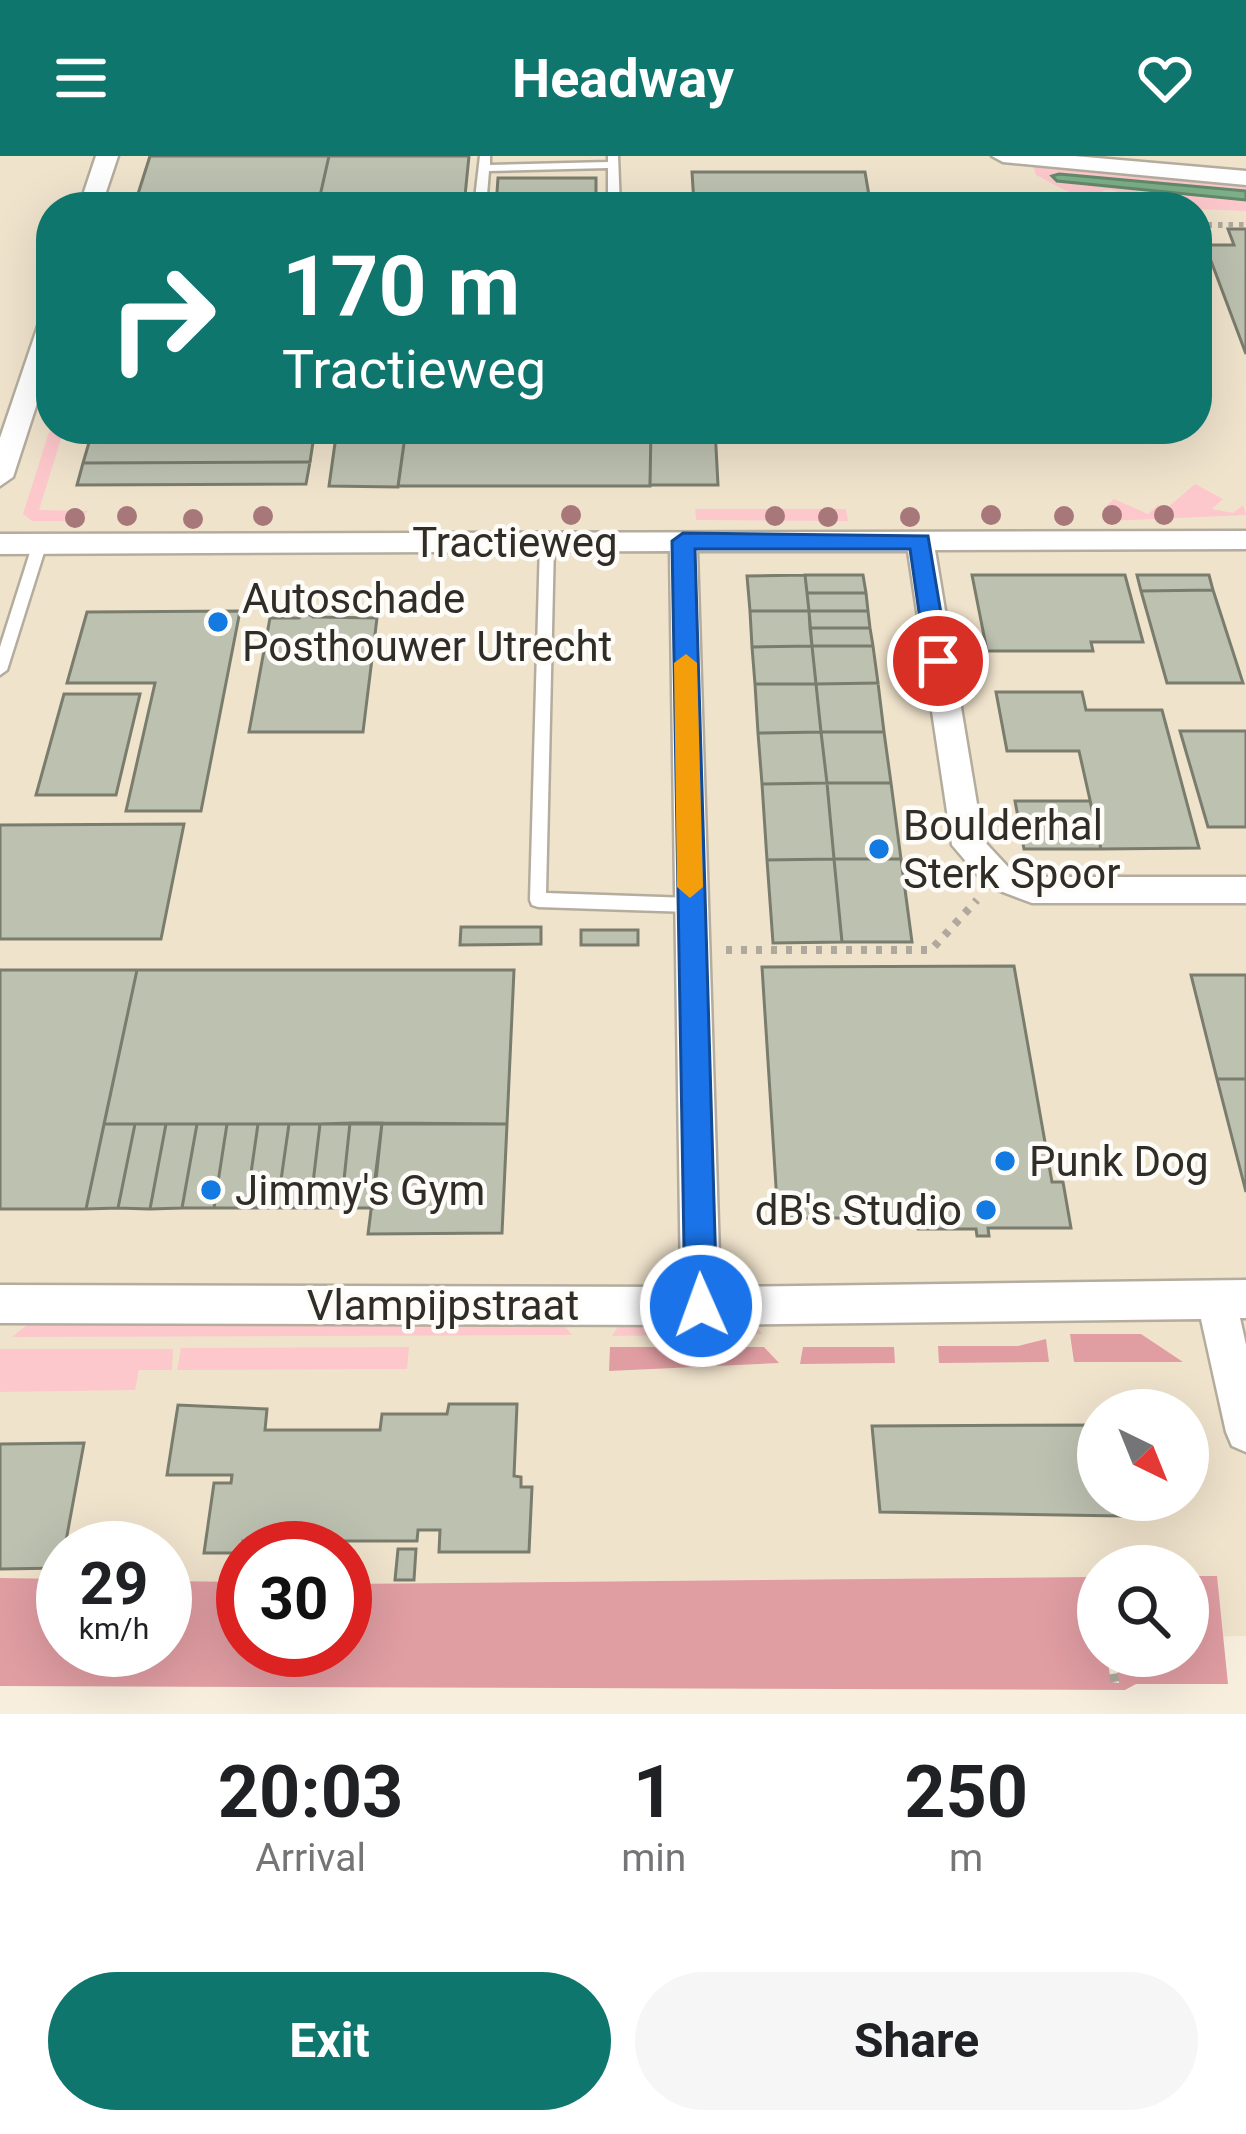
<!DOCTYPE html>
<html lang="en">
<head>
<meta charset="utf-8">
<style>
	body { margin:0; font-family:Roboto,sans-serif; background:#f6f6f6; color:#202124; height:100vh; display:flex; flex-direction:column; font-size:45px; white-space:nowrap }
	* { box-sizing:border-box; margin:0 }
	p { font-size:39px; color:#757577 }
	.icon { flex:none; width:66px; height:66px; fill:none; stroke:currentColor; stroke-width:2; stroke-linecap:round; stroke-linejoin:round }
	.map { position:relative; height:1558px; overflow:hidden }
	.details { display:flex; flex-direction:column; background:#fff; flex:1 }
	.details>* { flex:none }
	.guide { position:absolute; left:36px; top:36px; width:1176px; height:252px; border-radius:48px; box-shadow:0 12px 48px #0002; background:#0f766e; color:#fff; overflow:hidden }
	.needle { width:78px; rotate:137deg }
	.tools { position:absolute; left:1077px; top:1233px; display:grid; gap:24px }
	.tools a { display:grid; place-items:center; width:132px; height:132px; border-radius:50%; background:#fff; box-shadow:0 12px 48px #0002; font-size:60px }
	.speed { position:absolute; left:36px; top:1365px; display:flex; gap:24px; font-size:60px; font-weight:700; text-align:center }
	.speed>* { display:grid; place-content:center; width:156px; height:156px; border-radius:50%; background:#fff; box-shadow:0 12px 48px #0002; line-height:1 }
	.speed small { font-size:30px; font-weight:400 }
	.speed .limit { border:18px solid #d22; background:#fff; color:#111 }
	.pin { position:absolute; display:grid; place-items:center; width:102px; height:102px; color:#fff; margin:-51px; border:6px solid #fff; border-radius:50%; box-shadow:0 3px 12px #0007 }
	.me { position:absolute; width:132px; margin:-66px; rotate:358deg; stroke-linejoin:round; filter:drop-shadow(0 0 9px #0008) }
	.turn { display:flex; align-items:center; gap:42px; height:252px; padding:0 48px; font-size:54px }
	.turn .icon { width:156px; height:156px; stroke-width:2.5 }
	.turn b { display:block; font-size:84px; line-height:102px }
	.eta { display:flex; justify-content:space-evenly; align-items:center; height:204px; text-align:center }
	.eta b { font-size:72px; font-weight:700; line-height:84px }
	.cta { display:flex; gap:24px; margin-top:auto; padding:24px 48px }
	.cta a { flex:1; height:138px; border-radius:72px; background:#0f766e; color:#fff; font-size:48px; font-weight:700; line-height:138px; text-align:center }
	.cta a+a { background:#f6f6f6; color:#202124 }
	header { display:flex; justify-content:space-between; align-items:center; height:156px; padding:0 48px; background:#0f766e; color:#fff; font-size:54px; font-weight:700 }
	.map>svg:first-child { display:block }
	.built { fill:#f0e3cc; fill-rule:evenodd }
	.green { fill:#fdc8cb }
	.forest { fill:#e09da2 }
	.water { fill:#7bb088; stroke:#64896b; stroke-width:3 }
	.building { fill:#bdc1b0; stroke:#7a7d6d; stroke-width:3 }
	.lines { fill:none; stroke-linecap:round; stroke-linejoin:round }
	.lane-casing { stroke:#b4ac9d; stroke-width:5 }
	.street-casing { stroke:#b4ac9d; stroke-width:5 }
	.path-far2 { stroke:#afa89c; stroke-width:6; stroke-dasharray:4.5 6; stroke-linecap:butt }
	.path-far1 { stroke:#afa89c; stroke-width:8; stroke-dasharray:6 9; stroke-linecap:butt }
	.path { stroke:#afa89c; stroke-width:9; stroke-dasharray:8 10; stroke-linecap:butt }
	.lane { fill:#fff; fill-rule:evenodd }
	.street { fill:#fff; fill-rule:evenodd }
	.tree { fill:#a77779 }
	.route { fill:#1a73e8; stroke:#114b97; stroke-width:3 }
	.slow { fill:#f59e0b }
	.poi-dot { fill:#137ae2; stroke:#fefcf9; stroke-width:4.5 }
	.labels { text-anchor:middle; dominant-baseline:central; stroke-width:9; stroke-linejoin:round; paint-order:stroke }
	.street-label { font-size:42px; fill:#302d27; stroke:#fefcf9 }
	.poi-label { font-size:42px; fill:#302d27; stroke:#fefcf9; text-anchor:start }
</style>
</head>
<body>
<header><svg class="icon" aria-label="menu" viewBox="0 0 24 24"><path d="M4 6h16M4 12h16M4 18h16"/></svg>Headway<svg class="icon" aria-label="heart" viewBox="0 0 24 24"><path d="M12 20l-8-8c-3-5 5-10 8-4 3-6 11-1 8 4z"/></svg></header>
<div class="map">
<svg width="1246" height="1558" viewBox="0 0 1246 1558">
	<rect width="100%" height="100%" fill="#f7eede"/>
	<path class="built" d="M0 0H1246V1480L1188 1481V1410H1098V1482L345 1491V1392H243V1490L165 1489V1392H63V1487L0 1486ZM51 51H1197V273H51ZM1098 1254H1188V1344H1098Z"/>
	<path class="green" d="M1033 9 1246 27V35L1059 18 1058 25 1246 44V55L1200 53 1168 43C1148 58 1128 33 1106 34 1103 34 1101 39 1098 39 1078 45 1054 28 1036 19Z
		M64 273 39 354 88 355 78 365H32L23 358 49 276Z
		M1195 328 1223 343 1212 353 1233 357 1243 349 1246 359 1108 365 1104 352 1114 343 1148 358 1158 349 1166 353Z
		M695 353H846L848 365 696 364Z
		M562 1167 572 1179 12 1181 28 1168Z
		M752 1168 763 1178 612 1180 619 1169Z
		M409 1191 407 1213 177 1214 181 1192Z
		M0 1193H173L172 1214H139L135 1234 0 1236Z"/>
	<path class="forest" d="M1070 1178H1141L1183 1206H1074Z
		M1046 1183 1049 1206 939 1207 938 1190H1018Z
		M610 1191H764L779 1207 609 1215Z
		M803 1191H894L895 1207 800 1208Z
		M1188 1420H1217L1228 1528H1136L1125 1534 0 1530V1422L63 1423V1494H165V1425L243 1426V1494H345V1428L1094 1421 1098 1500H1107L1111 1526 1119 1527 1116 1500H1188Z"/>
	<path class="water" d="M1059 18 1246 35V44L1057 25 1052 20Z"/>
	<path class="building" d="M150 0H329L320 40 137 41Z
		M329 0H469L465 40H320Z
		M692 16H865L871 51 694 48Z
		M498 22H596V51H496Z
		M1228 73H1246V198L1205 89H1234Z
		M93 273H315L310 306 83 307Z
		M337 273H406L398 331 329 330Z
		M406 273H651L650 330H398Z
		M651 273H715L718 329H650Z
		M310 306 306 328 77 329 83 307Z
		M805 419H863L866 437H807Z
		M805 419 809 455H750L747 420Z
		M972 419H1125L1143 486H1091L1093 495H987Z
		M1137 419H1209L1213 434 1141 435Z
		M1213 434 1243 527H1167L1141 435Z
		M807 437H866L868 455H809Z
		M240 455 201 655H126L155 527H67L87 456Z
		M750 455H809L812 490 752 491Z
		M809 455H868L870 472H810Z
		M306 456 313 461 377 462 363 576H249L270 462H299Z
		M810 472H870L873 490H812Z
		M812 490H873L878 527 816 528Z
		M812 490 816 528H755L752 491Z
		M878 527 884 576H821L816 528Z
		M755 528H816L821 576 758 577Z
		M996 536H1082L1086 554H1162L1199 692 1101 693 1079 595H1007Z
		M64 538H140L116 639H36Z
		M1180 575H1246V671H1208Z
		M821 576 827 627 762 628 758 577Z
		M821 576H884L891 627H827Z
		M827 627 834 703 767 704 762 628Z
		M827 627H891L901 703H834Z
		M1015 645H1090L1101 693H1024Z
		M184 668 161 783H0V669Z
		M834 703 842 786 773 787 767 704Z
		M834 703H901L912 786H842Z
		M461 771H541V788L460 789Z
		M581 774H638V789H581Z
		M1014 810 1052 1026H1063L1071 1072H988L989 1080H977L976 1073H918L916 1062H778L762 811Z
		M0 814H137L86 1053H0Z
		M137 814H514L507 968H104Z
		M1191 819H1246V923H1217Z
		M1217 923H1246V1036Z
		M350 967 341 1052H310L320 968Z
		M350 967H382L373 1052H341Z
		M382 967 507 968 502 1077 368 1078Z
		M104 968H135L118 1052 86 1053Z
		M135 968H166L150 1053 118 1052Z
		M166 968H197L182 1052 150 1053Z
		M197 968H227L214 1052H182Z
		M227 968H258L246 1052H214Z
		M258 968H289L277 1052H246Z
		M289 968H320L310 1052H277Z
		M449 1248H517L514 1320 521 1321V1331H532L529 1396H439L440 1374H418L417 1385H243L242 1397H204L214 1327H231L232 1319H167L178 1249 267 1253 265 1274H380L382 1258H447Z
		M1098 1269V1344H1131L1133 1356 1122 1360 880 1356 872 1270Z
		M84 1287 61 1412 0 1413V1288Z
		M398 1393H416L414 1424H395Z"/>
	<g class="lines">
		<defs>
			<path id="lane" d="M480 0H490V9L608 6V0H618L620 51H608V12L489 15 486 51H474Z
				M40 382 47 387 7 514 0 519V491L33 387Z
				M547 382 554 387 546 737 690 742 696 744 698 749 696 754 690 756 538 751 532 749 530 744 540 387Z"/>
			<path id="street" d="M96 0H118L101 51H79Z
				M992 0H1074L1246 15V29L1003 6Z
				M51 160V204L13 321 0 330V282L39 167Z
				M1246 375V393L935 394 983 684 1009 712 1033 721H1246V747H1032L987 730 952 689 908 395H697L720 1131 1246 1124V1162H1240L1246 1189V1296L1232 1290 1226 1276 1201 1163 701 1169 0 1167V1129L681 1131 670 395 0 398V378Z"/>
		</defs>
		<use href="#lane" class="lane-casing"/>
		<use href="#street" class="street-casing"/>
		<path class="path-far2" d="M1197 69H1246"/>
		<path class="path-far1" d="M726 794H931L977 744"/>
		<path class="path" d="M1111 1500 1115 1526"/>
		<use href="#lane" class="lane"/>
		<use href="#street" class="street"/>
	</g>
	<g class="tree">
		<circle cx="571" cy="359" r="10"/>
		<circle cx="991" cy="359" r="10"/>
		<circle cx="1112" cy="359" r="10"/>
		<circle cx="1164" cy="359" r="10"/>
		<circle cx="127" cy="360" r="10"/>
		<circle cx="263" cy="360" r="10"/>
		<circle cx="775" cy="360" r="10"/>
		<circle cx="1064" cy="360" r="10"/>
		<circle cx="828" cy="361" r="10"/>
		<circle cx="910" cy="361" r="10"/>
		<circle cx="75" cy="362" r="10"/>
		<circle cx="193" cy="363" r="10"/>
	</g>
	<path class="route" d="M683 377 928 380 949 505 938 514 926 505 910 393H695L717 1150 713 1161 701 1166 690 1161 685 1150 672 385Z"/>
	<path class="slow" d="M686 498 697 507 703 731 690 742 677 731 674 507Z"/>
	<g class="poi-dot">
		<circle cx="218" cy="466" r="12"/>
		<circle cx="879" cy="693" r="12"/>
		<circle cx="1005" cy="1005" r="12"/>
		<circle cx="211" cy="1034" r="12"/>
		<circle cx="986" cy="1054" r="12"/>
	</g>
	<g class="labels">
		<g class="street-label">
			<text x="515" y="386">Tractieweg</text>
			<text x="443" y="1149">Vlampijpstraat</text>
		</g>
		<g class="poi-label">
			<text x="242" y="442">Autoschade<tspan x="242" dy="48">Posthouwer Utrecht</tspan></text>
			<text x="903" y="669">Boulderhal<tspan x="903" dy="48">Sterk Spoor</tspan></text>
			<text x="1029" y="1005">Punk Dog</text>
			<text x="235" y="1034">Jimmy's Gym</text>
			<text x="962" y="1054" text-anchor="end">dB's Studio</text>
		</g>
	</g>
</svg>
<div class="tools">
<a><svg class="needle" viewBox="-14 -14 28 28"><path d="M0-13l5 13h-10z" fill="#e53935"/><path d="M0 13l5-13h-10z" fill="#757577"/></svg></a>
<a><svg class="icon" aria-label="search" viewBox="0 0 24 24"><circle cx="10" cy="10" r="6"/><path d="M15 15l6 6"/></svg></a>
</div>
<div class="speed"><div>29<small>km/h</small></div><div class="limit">30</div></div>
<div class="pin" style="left:938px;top:505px;background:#d93025"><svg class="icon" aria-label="arrive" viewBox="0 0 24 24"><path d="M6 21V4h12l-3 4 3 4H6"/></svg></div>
<svg class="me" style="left:701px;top:1150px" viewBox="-20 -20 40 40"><circle r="17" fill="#1a73e8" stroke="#fff" stroke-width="3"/><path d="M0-11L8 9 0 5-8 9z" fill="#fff"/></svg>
<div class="guide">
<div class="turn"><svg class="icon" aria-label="right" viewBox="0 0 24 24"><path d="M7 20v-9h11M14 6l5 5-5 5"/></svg><div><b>170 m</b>Tractieweg</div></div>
</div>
</div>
<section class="details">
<div class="eta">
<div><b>20:03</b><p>Arrival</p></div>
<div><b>1</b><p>min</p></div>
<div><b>250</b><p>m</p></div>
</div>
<div class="cta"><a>Exit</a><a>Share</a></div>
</section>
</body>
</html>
